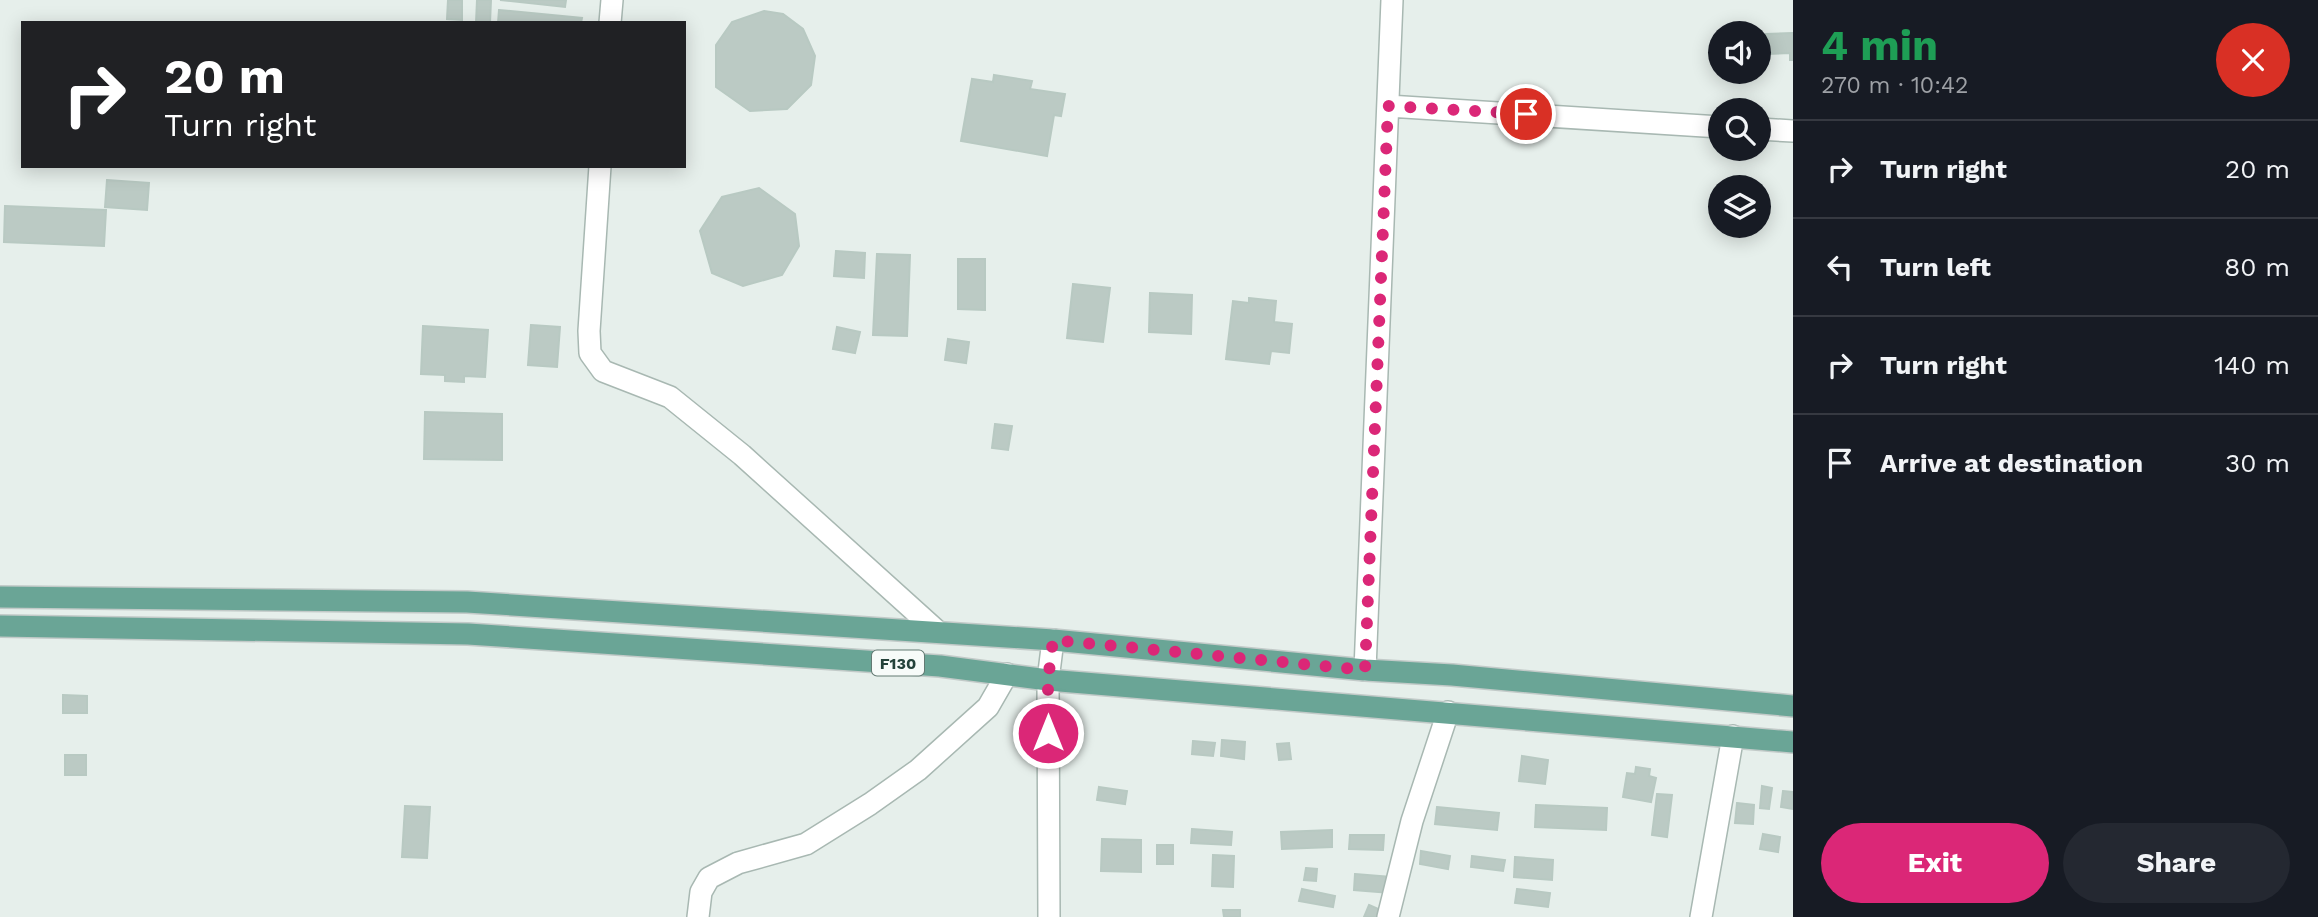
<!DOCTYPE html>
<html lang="en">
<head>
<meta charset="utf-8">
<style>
	body { margin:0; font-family:"Work Sans",sans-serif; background:#242831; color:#f1f3f6; height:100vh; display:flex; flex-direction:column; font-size:26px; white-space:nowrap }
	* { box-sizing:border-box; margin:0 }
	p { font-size:23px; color:#9ea1a6 }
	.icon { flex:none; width:38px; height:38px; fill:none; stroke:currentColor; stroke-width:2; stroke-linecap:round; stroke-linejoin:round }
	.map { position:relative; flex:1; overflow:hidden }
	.side { display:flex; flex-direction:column; background:#171b24; width:525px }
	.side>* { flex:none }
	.guide { position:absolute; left:21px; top:21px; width:665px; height:147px; border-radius:0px; box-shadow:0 4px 18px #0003; background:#202124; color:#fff; overflow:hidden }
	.tools { position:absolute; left:1708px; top:21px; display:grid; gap:14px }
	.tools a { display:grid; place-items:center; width:63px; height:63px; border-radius:50%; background:#171b24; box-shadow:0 4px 18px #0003; font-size:35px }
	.pin { position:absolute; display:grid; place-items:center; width:60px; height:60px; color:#fff; margin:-30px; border:4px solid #fff; border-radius:50%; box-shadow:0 2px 7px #0007 }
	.me { position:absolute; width:77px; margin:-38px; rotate:0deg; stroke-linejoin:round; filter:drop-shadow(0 0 5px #0008) }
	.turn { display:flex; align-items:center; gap:24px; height:147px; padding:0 28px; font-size:32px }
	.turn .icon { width:91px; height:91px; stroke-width:2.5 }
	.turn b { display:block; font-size:49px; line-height:60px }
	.round { display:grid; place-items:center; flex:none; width:74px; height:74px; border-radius:37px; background:#242831 }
	.head { display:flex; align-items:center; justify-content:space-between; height:119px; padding:0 28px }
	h1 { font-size:42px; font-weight:700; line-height:52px; color:#1e9e55 }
	.button { display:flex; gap:14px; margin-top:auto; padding:14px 28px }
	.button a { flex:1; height:80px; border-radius:42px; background:#db2777; color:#fff; font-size:28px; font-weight:700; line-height:80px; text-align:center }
	.button a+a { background:#242831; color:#f1f3f6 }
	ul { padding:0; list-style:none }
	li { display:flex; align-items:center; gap:21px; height:98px; padding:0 28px; border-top:2px solid #363941 }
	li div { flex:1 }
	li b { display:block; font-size:26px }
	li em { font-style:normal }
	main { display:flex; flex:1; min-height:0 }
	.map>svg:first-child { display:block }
	.building { fill:#bbcac4; stroke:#b8c9c2; stroke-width:2 }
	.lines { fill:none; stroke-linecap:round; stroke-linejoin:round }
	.minor-casing { stroke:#a8b8b2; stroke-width:24 }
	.primary-casing { stroke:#c2cac8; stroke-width:24 }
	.minor { stroke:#fff; stroke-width:21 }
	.primary { stroke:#6aa596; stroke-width:21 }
	.route { stroke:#db2777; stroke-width:12; stroke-dasharray:0 21.6 }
	.labels { text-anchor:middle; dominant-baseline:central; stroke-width:6; stroke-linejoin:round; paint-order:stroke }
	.shield { fill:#f7fbf9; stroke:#637a73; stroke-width:2 }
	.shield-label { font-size:16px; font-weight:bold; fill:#24423a }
</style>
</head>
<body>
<main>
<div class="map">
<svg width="1793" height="917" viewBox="0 0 1793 917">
	<rect width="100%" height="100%" fill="#e6efeb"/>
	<path class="building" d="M448 0H462V20L447 19Z
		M477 0H491L490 23H476Z
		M500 0H566L565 7Z
		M499 10 582 18 581 23H498Z
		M764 11 783 14 803 29 815 56 811 85 787 109 750 111 716 87V45L732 22Z
		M1793 33V60H1790V53L1767 54 1766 34Z
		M994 75 1032 81 1030 89 1065 94 1061 116 1054 115 1047 156 961 141 972 79 993 82Z
		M107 180 149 183 147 210 105 207Z
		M759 188 795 214 799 246 782 275 743 286 712 273 700 231 722 197Z
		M5 206 106 210 104 246 4 242Z
		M836 251 865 253 864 278 834 276Z
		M877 254 910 255 907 336 873 335Z
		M958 259H985V310L958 309Z
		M1073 284 1110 288 1103 342 1067 338Z
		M1150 293 1192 295 1191 334 1149 332Z
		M1249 298 1276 301 1274 322 1292 324 1289 353 1271 351 1269 364 1226 359 1233 301 1249 303Z
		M531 325 560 327 557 367 528 365Z
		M423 326 488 330 485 377 464 376V382L445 381V375L421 374Z
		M837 327 860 332 855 353 833 349Z
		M948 339 969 342 966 363 945 360Z
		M425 412 502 414V460L424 459Z
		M995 424 1012 426 1008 450 992 448Z
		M63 695 87 696V713H63Z
		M1222 740 1245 742 1244 759 1221 756Z
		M1193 741 1215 743 1213 756 1192 754Z
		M1289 743 1291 759 1279 760 1277 744Z
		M65 755H86V775H65Z
		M1522 756 1548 760 1545 784 1519 781Z
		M1636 767 1650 769 1649 776 1656 778 1651 802 1623 797 1627 773 1635 774Z
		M1762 786 1772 788 1769 809 1760 808Z
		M1099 787 1127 791 1125 804 1097 800Z
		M1783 791 1793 792V809L1781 807Z
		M1657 794 1672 795 1667 837 1652 835Z
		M1737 803 1754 805 1753 824 1735 823Z
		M1536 805 1607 808 1606 830 1535 827Z
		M405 806 430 807 427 858 402 857Z
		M1437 807 1499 813 1497 830 1435 824Z
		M1192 829 1232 832 1231 845 1191 843Z
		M1332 830V847L1282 849 1281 832Z
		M1763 834 1780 837 1778 852 1760 849Z
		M1350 835H1384L1383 850 1349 849Z
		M1102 839 1141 840V872L1101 871Z
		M1157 845H1173V864H1157Z
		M1421 851 1450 856 1448 869 1420 864Z
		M1213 855 1234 856 1233 887 1212 886Z
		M1472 856 1505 860 1503 871 1471 867Z
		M1515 857 1553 860 1552 880 1514 877Z
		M1306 868 1317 869 1316 881 1304 880Z
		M1355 874 1391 877 1390 893 1354 890Z
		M1302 889 1335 896 1333 907 1299 901Z
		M1517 889 1550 893 1548 907 1515 903Z
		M1369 905 1383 911 1381 917H1364Z
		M1223 910H1240V917H1224Z"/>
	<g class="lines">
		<defs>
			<path id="minor" d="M610 23 612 0
				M1388 106 1720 127
				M1759 129 1793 131
				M600 166 589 331 590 353 603 371 670 397 742 455 938 632
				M1365 670 1392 0
				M698 917 701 892 709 878 738 863 806 844 870 804 918 770 988 707 1007 674
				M1049 917 1048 680 1053 640
				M1388 917 1412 821 1448 712
				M1701 917 1733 736"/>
			<path id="primary" d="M0 597 467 602 1053 640 1365 670 1452 675 1793 706
				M0 626 468 634 940 666 1048 680 1793 742"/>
		</defs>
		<use href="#minor" class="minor-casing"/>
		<use href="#primary" class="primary-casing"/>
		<use href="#minor" class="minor"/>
		<use href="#primary" class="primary"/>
	</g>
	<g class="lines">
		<path class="route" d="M1048 733V680L1053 640 1365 670 1388 106 1526 114"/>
	</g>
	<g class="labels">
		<rect class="shield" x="872" y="650.5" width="52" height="25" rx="5"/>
		<g class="shield-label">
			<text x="898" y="663">F130</text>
		</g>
	</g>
</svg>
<div class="tools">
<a><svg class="icon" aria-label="sound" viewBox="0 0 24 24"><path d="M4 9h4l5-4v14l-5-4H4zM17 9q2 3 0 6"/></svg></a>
<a><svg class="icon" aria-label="search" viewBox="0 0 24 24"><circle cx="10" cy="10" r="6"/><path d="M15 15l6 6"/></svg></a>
<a><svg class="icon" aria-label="layers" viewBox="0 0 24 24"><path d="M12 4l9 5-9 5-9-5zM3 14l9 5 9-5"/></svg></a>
</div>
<div class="pin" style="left:1526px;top:114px;background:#d93025"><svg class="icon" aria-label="arrive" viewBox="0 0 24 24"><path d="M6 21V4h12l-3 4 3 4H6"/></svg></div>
<svg class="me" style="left:1048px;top:733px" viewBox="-20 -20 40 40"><circle r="17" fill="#db2777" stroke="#fff" stroke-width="3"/><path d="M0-11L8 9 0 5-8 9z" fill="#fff"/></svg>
<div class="guide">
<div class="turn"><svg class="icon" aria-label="right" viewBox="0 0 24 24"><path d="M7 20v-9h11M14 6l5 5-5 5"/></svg><div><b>20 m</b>Turn right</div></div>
</div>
</div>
<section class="side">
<div class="head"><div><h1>4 min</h1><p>270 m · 10:42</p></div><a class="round" style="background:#d93025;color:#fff"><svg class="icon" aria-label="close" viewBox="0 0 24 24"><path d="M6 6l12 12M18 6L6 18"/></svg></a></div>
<ul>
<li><svg class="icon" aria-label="right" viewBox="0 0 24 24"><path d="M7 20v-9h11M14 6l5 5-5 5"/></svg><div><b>Turn right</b></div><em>20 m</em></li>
<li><svg class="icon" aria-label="left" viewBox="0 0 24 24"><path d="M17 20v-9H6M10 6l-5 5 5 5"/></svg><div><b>Turn left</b></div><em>80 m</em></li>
<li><svg class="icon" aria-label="right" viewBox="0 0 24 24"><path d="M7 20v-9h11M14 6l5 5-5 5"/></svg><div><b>Turn right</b></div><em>140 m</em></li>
<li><svg class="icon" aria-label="arrive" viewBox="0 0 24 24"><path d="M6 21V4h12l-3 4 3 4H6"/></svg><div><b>Arrive at destination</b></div><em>30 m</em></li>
</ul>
<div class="button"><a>Exit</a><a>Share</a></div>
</section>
</main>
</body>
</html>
